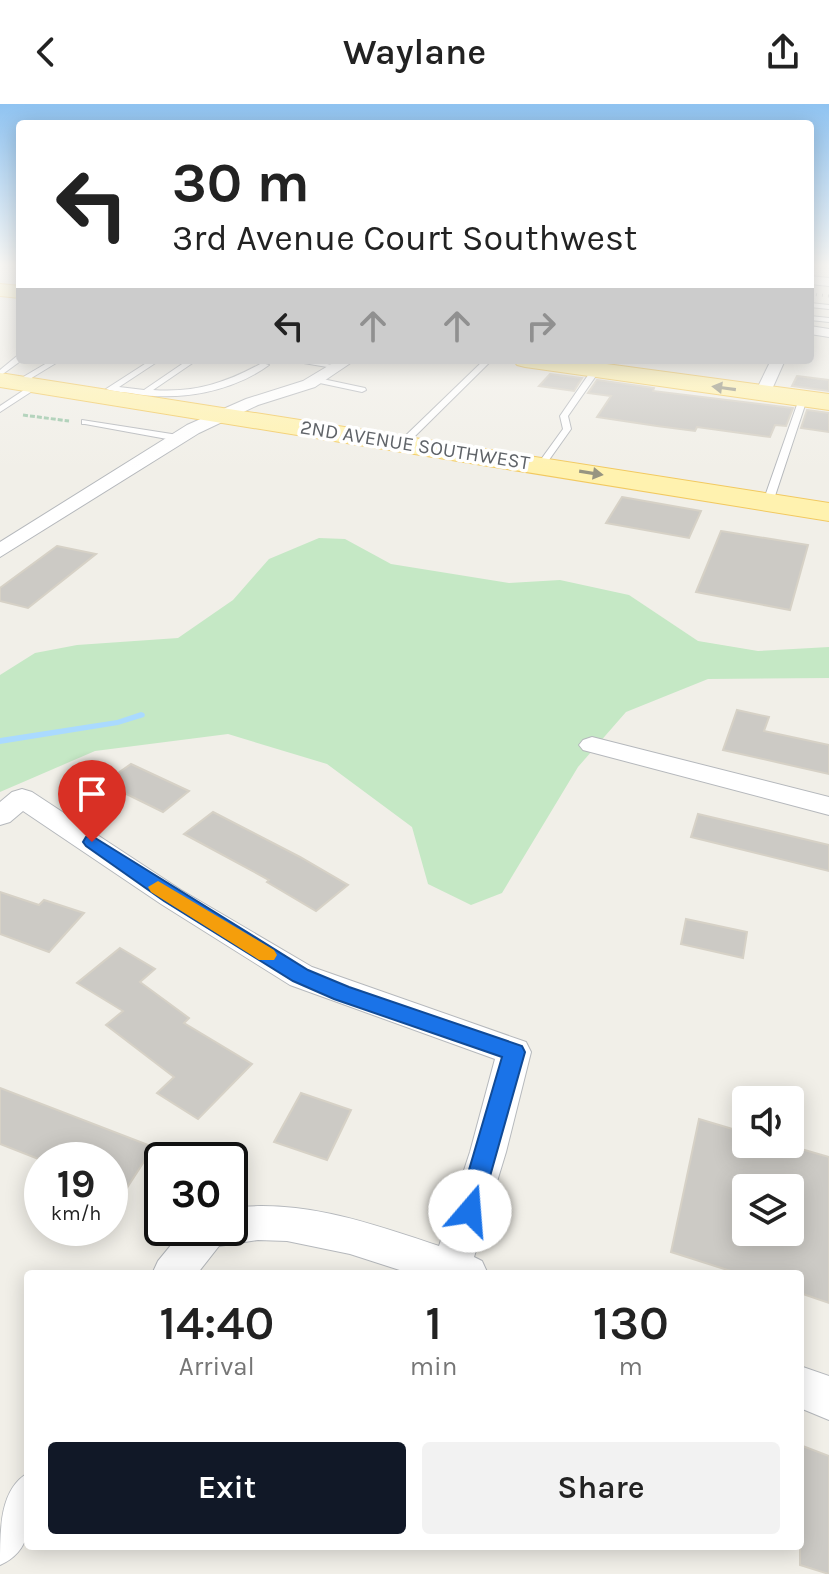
<!DOCTYPE html>
<html lang="en">
<head>
<meta charset="utf-8">
<style>
	body { margin:0; font-family:Karla,sans-serif; background:#f2f2f2; color:#222; height:100vh; display:flex; flex-direction:column; font-size:30px; white-space:nowrap }
	* { box-sizing:border-box; margin:0 }
	p { font-size:26px; color:#767676 }
	.icon { flex:none; width:44px; height:44px; fill:none; stroke:currentColor; stroke-width:2; stroke-linecap:round; stroke-linejoin:round }
	.map { position:relative; flex:1; overflow:hidden }
	.sheet { position:absolute; left:24px; top:1166px; width:780px; height:280px; display:flex; flex-direction:column; background:#fff; border-radius:8px; box-shadow:0 4px 20px #0003 }
	.sheet>* { flex:none }
	.hud { position:absolute; left:16px; top:16px; width:798px; height:244px; border-radius:8px; box-shadow:0 4px 20px #0003; background:#fff; color:#222; overflow:hidden }
	.buttons { position:absolute; left:732px; top:982px; display:grid; gap:16px }
	.buttons a { display:grid; place-items:center; width:72px; height:72px; border-radius:8px; background:#fff; box-shadow:0 4px 20px #0003; font-size:40px }
	.speed { position:absolute; left:24px; top:1038px; display:flex; gap:16px; font-size:40px; font-weight:700; text-align:center }
	.speed>* { display:grid; place-content:center; width:104px; height:104px; border-radius:50%; background:#fff; box-shadow:0 4px 20px #0003; line-height:1 }
	.speed small { font-size:20px; font-weight:400 }
	.speed .limit { border:4px solid #111; border-radius:12px; background:#fff; color:#111 }
	.pin { position:absolute; display:grid; place-items:center; width:68px; height:68px; color:#fff; margin:-82px -34px; border-radius:50% 50% 50% 0; rotate:-45deg; box-shadow:0 0 8px #0007 }
	.pin .icon { rotate:45deg }
	.me { position:absolute; width:88px; margin:-44px; rotate:18deg; stroke-linejoin:round; filter:drop-shadow(0 0 6px #0008) }
	.turn { display:flex; align-items:center; gap:28px; height:168px; padding:0 24px; font-size:36px }
	.turn .icon { width:104px; height:104px; stroke-width:2.5 }
	.turn b { display:block; font-size:56px; line-height:68px }
	.lanes { display:flex; align-items:center; height:76px; padding:0 24px; background:#0003; justify-content:center; gap:40px; direction:ltr }
	.lanes .off { opacity:.35 }
	.eta { display:flex; justify-content:space-evenly; align-items:center; height:136px; text-align:center }
	.eta b { font-size:48px; font-weight:600; line-height:56px }
	.primary-button { display:flex; gap:16px; margin-top:auto; padding:16px 24px }
	.primary-button a { flex:1; height:92px; border-radius:8px; background:#111827; color:#fff; font-size:32px; font-weight:600; line-height:92px; text-align:center }
	.primary-button a+a { background:#f2f2f2; color:#222 }
	header { display:flex; justify-content:space-between; align-items:center; height:104px; padding:0 24px; background:#fff; font-size:36px; font-weight:600 }
	.map>svg:first-child { display:block }
	.green { fill:#c5e8c5 }
	.lines { fill:none; stroke-linecap:round; stroke-linejoin:round }
	.stream { fill:#aadaff; fill-rule:evenodd }
	.building { fill:#cccac5; stroke:#d6d1c6; stroke-width:2; fill-rule:evenodd }
	.service-casing { stroke:#b5b8bc; stroke-width:2 }
	.minor-casing { stroke:#b5b8bc; stroke-width:2 }
	.primary-casing { stroke:#f2c960; stroke-width:2 }
	.path { stroke:#9cc7a9; stroke-width:3; stroke-dasharray:5 2; stroke-linecap:butt }
	.service { fill:#fff; fill-rule:evenodd }
	.minor { fill:#fff; fill-rule:evenodd }
	.primary { fill:#fff2af; fill-rule:evenodd }
	.rail { stroke:#b6b7b8; stroke-width:3; stroke-dasharray:1 5; stroke-linecap:butt }
	.oneway { fill:#979581 }
	.route { fill:#1a73e8; stroke:#114b97; stroke-width:2 }
	.slow { fill:#f59e0b }
	.labels { text-anchor:middle; dominant-baseline:central; stroke-width:7; stroke-linejoin:round; paint-order:stroke }
	.far-street-label { font-size:20px; fill:#5f6368; stroke:#fff }
</style>
</head>
<body>
<header><svg class="icon" aria-label="back" viewBox="0 0 24 24"><path d="M15 5l-7 7 7 7"/></svg>Waylane<svg class="icon" aria-label="share" viewBox="0 0 24 24"><path d="M12 15V3M7 8l5-5 5 5M5 13v7h14v-7"/></svg></header>
<div class="map">
<svg width="829" height="1470" viewBox="0 0 829 1470">
	<rect width="100%" height="100%" fill="#f1efe8"/>
	<path class="green" d="M319 434 345 435 391 460 509 479 560 476 629 491 698 537 758 547 829 543V574L708 575 626 608 578 663 502 789 471 801 428 780 412 723 327 660 228 630 95 647 0 688V571L35 549 77 541 178 534 233 496 269 455Z"/>
	<g class="lines">
		<path class="stream" d="M141 608 144 609 145 611 144 613 118 621 0 640V634L117 616Z"/>
	</g>
	<path class="building" d="M550 270 582 274 574 287 539 282Z
		M797 272 829 276V287L792 282Z
		M597 276 654 284 653 287 793 304 786 322 775 321 770 333 697 323 695 327 657 322 597 313 611 292 588 289Z
		M807 306 829 309V328L801 324Z
		M622 393 701 407 689 434 606 419Z
		M721 427 808 441 790 506 696 488Z
		M57 442 96 450 28 504 0 497V484Z
		M737 606 769 613 764 627 829 641V670L723 646Z
		M131 660 189 687 163 708 104 679Z
		M213 708 300 753 348 781 316 807 267 778 269 776 184 730Z
		M698 710 829 741V767L691 733Z
		M0 788 39 801 44 796 84 809 49 848 0 830Z
		M686 815 747 828 743 854 681 840Z
		M120 844 155 865 140 878 189 914 184 919 252 960 198 1015 157 989 174 973 106 921 123 907 77 879Z
		M0 984 182 1054 181 1056H145L110 1110V1056H41L0 1040Z
		M301 989 351 1006 327 1056 274 1038Z
		M699 1015 746 1029V1040H784L829 1053V1199L800 1189V1170H740L671 1148ZM746 1084H790V1128H746Z
		M800 1341 829 1352V1470L800 1461Z"/>
	<g class="lines">
		<defs>
			<path id="service" d="M810 199 829 201V205L810 203Z
				M810 212 829 214V218L810 216Z
				M17 252H20V256H22L0 272V266Z
				M52 256H61L20 281 13 279Z
				M151 256H160L119 283 144 286 188 256H197L153 286C194 289 226 279 262 259L269 261C232 288 180 297 136 290 126 288 115 288 106 285Z
				M286 256H306L343 263 339 265Z
				M484 256H492L406 341H400V337Z
				M593 264 600 266 568 312 571 325 544 363H538L537 361 563 325 560 312Z
				M318 274 365 284 366 286 362 288 315 278V274Z
				M33 280 40 282 0 308V302Z
				M803 293 807 295 773 398 765 400 763 398 799 295Z
				M82 316 178 331 182 334 178 337 85 320H82Z"/>
			<path id="minor" d="M810 172 829 174V182L810 180Z
				M810 222 829 225V233L810 230Z
				M338 256H355L315 283 258 301 199 329 0 453V438L187 321 246 295 303 277Z
				M771 256H785L769 292H757L755 289Z
				M592 633 829 693V711L583 646 579 641 583 636Z
				M22 685 32 688 181 786 312 863 526 938 531 948 506 1048 474 1153 482 1157 488 1170H412L350 1150 287 1137 258 1136 219 1142 197 1170H152L158 1157 185 1124H230V1104C303 1095 370 1119 439 1142L470 1048 495 955 290 881 161 800 23 707 10 718 0 721V698L12 688Z
				M800 1262 829 1272V1316L800 1304Z
				M28 1369C28 1405 39 1444 0 1461 0 1424 0 1385 28 1369Z"/>
			<path id="primary" d="M0 180 20 182V194L0 192Z
				M513 256H577L829 290V306L525 263 517 261Z
				M0 269 829 399V417L0 283Z"/>
		</defs>
		<use href="#service" class="service-casing"/>
		<use href="#minor" class="minor-casing"/>
		<use href="#primary" class="primary-casing"/>
		<path class="path" d="M23 311 69 317"/>
		<use href="#service" class="service"/>
		<use href="#minor" class="minor"/>
		<use href="#primary" class="primary"/>
		<path class="rail" d="M810 190 829 192"/>
	</g>
	<defs><path id="oneway-solid" d="M-6-.8H1V-3.2L6.5 0L1 3.2V.8H-6Z" transform="scale(2)"/></defs>
	<g class="oneway">
		<use href="#oneway-solid" transform="translate(724 284) rotate(-172)"/>
		<use href="#oneway-solid" transform="translate(591 369) rotate(9)"/>
	</g>
	<linearGradient id="sky" x2="0" y2="1"><stop stop-color="#8fc3f1"/><stop offset="0.44" stop-color="#f9f8f5"/><stop offset="1" stop-color="#f9f8f5" stop-opacity="0"/></linearGradient>
	<rect width="829" height="366" fill="url(#sky)"/>
	<path class="route" d="M92 732 308 866 349 883 522 942 525 948 478 1115 470 1118 461 1115 457 1107 502 953 334 895 293 877 164 797 86 742 83 738 86 733Z"/>
	<path class="slow" d="M158 777 274 846 277 851 274 856H259L151 788 148 783Z"/>
	<g class="labels">
		<g class="far-street-label">
			<text transform="translate(415 341) rotate(9)">2ND AVENUE SOUTHWEST</text>
		</g>
	</g>
</svg>
<div class="buttons">
<a><svg class="icon" aria-label="sound" viewBox="0 0 24 24"><path d="M4 9h4l5-4v14l-5-4H4zM17 9q2 3 0 6"/></svg></a>
<a><svg class="icon" aria-label="layers" viewBox="0 0 24 24"><path d="M12 4l9 5-9 5-9-5zM3 14l9 5 9-5"/></svg></a>
</div>
<div class="speed"><div>19<small>km/h</small></div><div class="limit">30</div></div>
<div class="pin" style="left:92px;top:738px;background:#d93025"><svg class="icon" aria-label="arrive" viewBox="0 0 24 24"><path d="M6 21V4h12l-3 4 3 4H6"/></svg></div>
<svg class="me" style="left:470px;top:1107px" viewBox="-20 -20 40 40"><circle r="19" fill="#fff"/><path d="M0-13L10 11 0 6-10 11z" fill="#1a73e8"/></svg>
<div class="hud">
<div class="turn"><svg class="icon" aria-label="left" viewBox="0 0 24 24"><path d="M17 20v-9H6M10 6l-5 5 5 5"/></svg><div><b>30 m</b>3rd Avenue Court Southwest</div></div>
<div class="lanes"><svg class="icon" aria-label="left" viewBox="0 0 24 24"><path d="M17 20v-9H6M10 6l-5 5 5 5"/></svg><svg class="icon off" aria-label="ahead" viewBox="0 0 24 24"><path d="M12 20V5M6 11l6-6 6 6"/></svg><svg class="icon off" aria-label="ahead" viewBox="0 0 24 24"><path d="M12 20V5M6 11l6-6 6 6"/></svg><svg class="icon off" aria-label="right" viewBox="0 0 24 24"><path d="M7 20v-9h11M14 6l5 5-5 5"/></svg></div>
</div>
<section class="sheet">
<div class="eta">
<div><b>14:40</b><p>Arrival</p></div>
<div><b>1</b><p>min</p></div>
<div><b>130</b><p>m</p></div>
</div>
<div class="primary-button"><a>Exit</a><a>Share</a></div>
</section>
</div>
</body>
</html>
